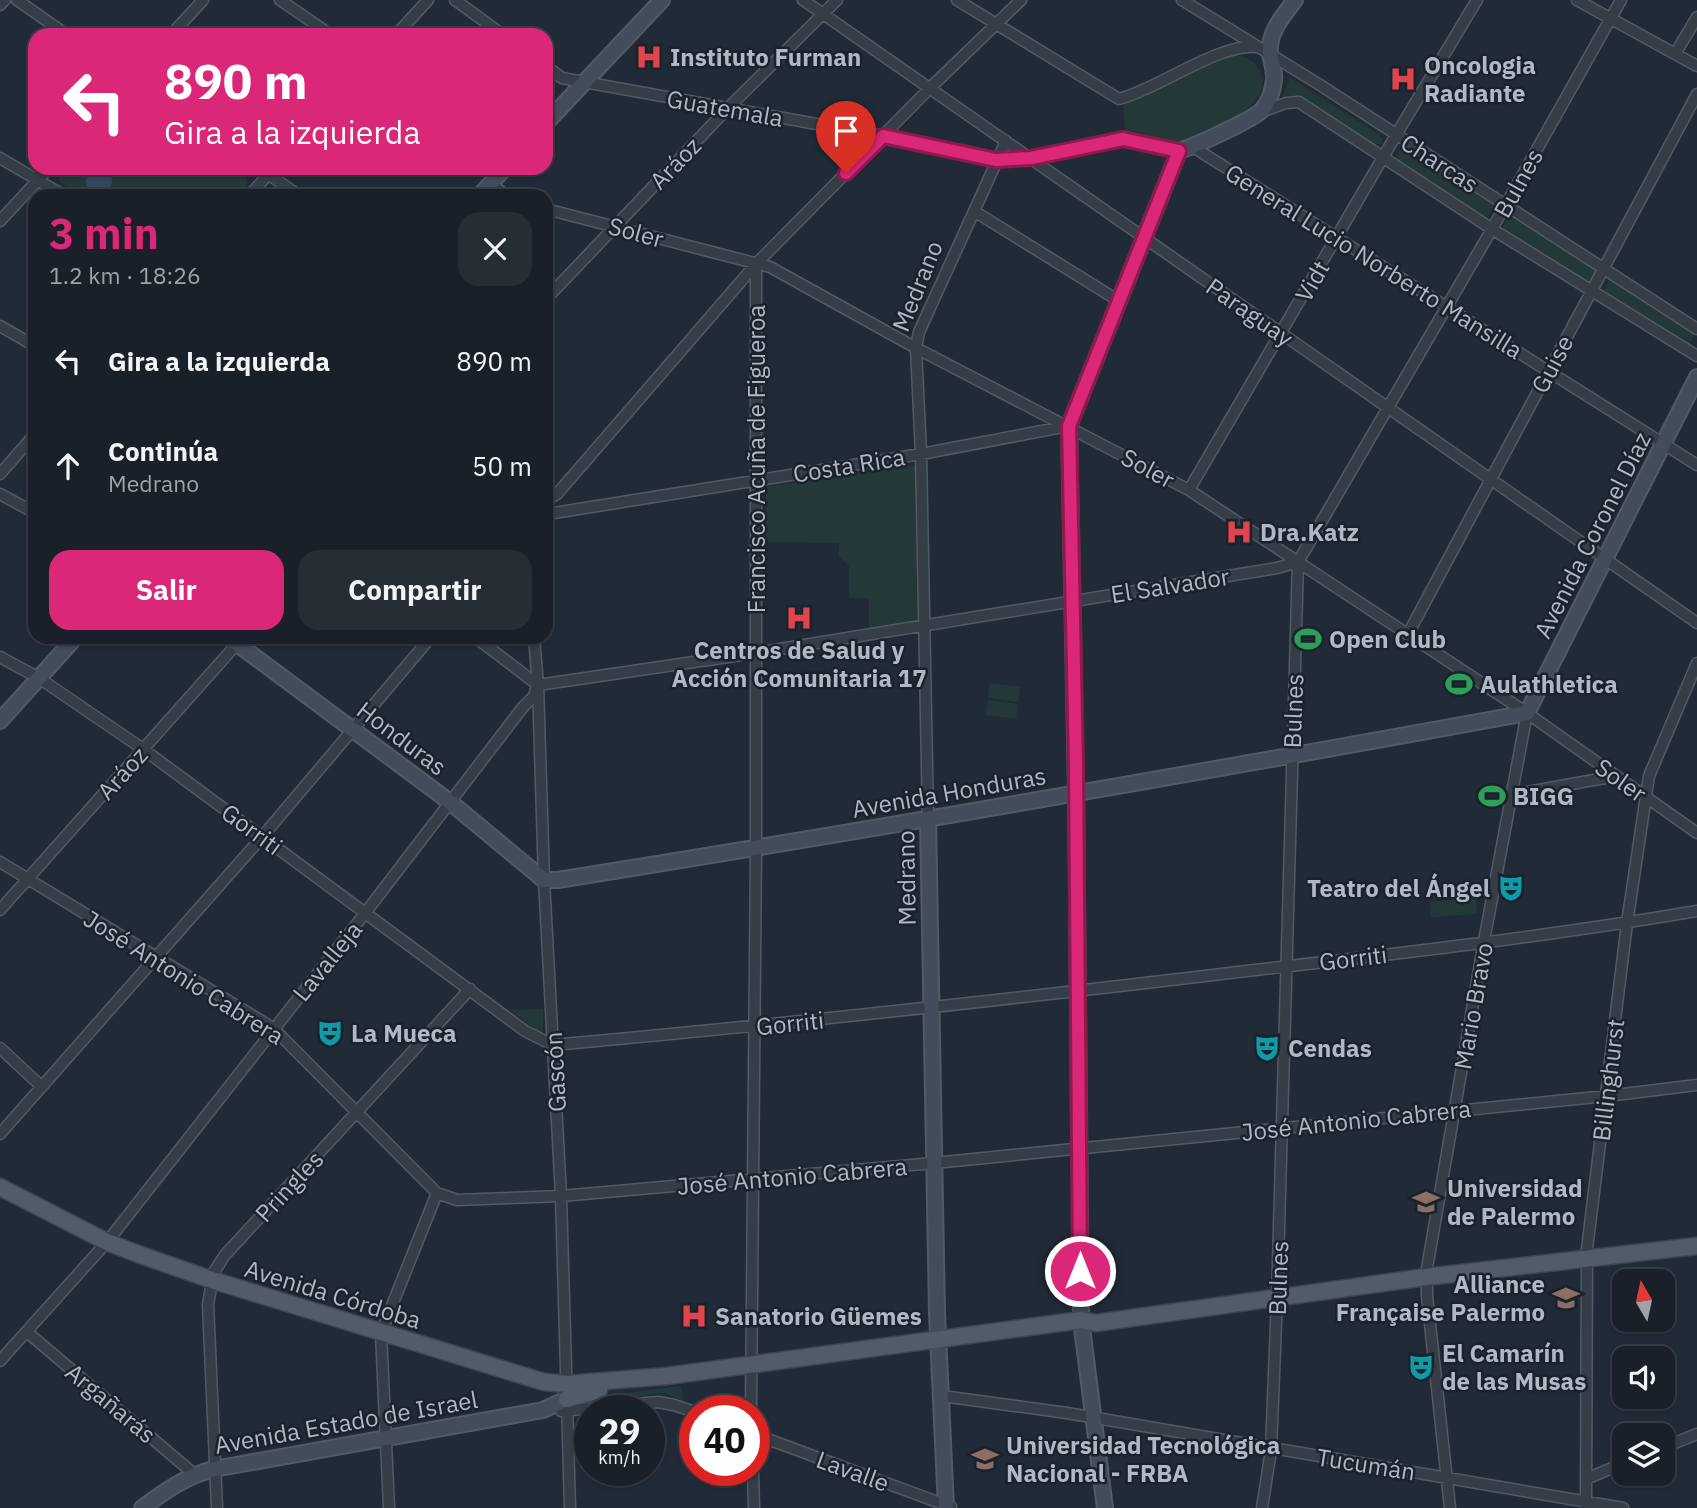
<!DOCTYPE html>
<html lang="es">
<head>
<meta charset="utf-8">
<style>
	body { margin:0; font-family:"IBM Plex Sans",sans-serif; background:#262d35; color:#f1f3f6; height:100vh; display:flex; flex-direction:column; font-size:26px; white-space:nowrap }
	* { box-sizing:border-box; margin:0 }
	p { font-size:23px; color:#9fa3a8 }
	.icon { flex:none; width:38px; height:38px; fill:none; stroke:currentColor; stroke-width:2; stroke-linecap:round; stroke-linejoin:round }
	.map { position:relative; flex:1; overflow:hidden }
	.details { position:absolute; left:28px; top:189px; width:525px; height:455px; display:flex; flex-direction:column; background:#192029; border-radius:21px; box-shadow:0 2px 5px #0004,0 0 0 2px #373e46 }
	.details>* { flex:none }
	.hud { position:absolute; left:28px; top:28px; width:525px; height:147px; border-radius:21px; box-shadow:0 2px 5px #0004,0 0 0 2px #373e46; background:#db2777; color:#fff; overflow:hidden }
	.needle { width:46px; rotate:351deg }
	.buttons { position:absolute; left:1612px; top:1269px; display:grid; gap:14px }
	.buttons a { display:grid; place-items:center; width:63px; height:63px; border-radius:14px; background:#192029; box-shadow:0 2px 5px #0004,0 0 0 2px #373e46; font-size:35px }
	.speed { position:absolute; left:574px; top:1395px; display:flex; gap:14px; font-size:35px; font-weight:700; text-align:center }
	.speed>* { display:grid; place-content:center; width:91px; height:91px; border-radius:50%; background:#192029; box-shadow:0 2px 5px #0004,0 0 0 2px #373e46; line-height:1 }
	.speed small { font-size:18px; font-weight:400 }
	.speed .limit { border:10px solid #d22; background:#fff; color:#111 }
	.pin { position:absolute; display:grid; place-items:center; width:60px; height:60px; color:#fff; margin:-72px -30px; border-radius:50% 50% 50% 0; rotate:-45deg; box-shadow:0 0 7px #0007 }
	.pin .icon { rotate:45deg }
	.me { position:absolute; width:77px; margin:-38px; rotate:0deg; stroke-linejoin:round; filter:drop-shadow(0 0 5px #0008) }
	.turn { display:flex; align-items:center; gap:24px; height:147px; padding:0 21px; font-size:32px }
	.turn .icon { width:91px; height:91px; stroke-width:2.5 }
	.turn b { display:block; font-size:49px; line-height:60px }
	.round { display:grid; place-items:center; flex:none; width:74px; height:74px; border-radius:21px; background:#262d35 }
	.headline { display:flex; align-items:center; justify-content:space-between; height:119px; padding:0 21px }
	h1 { font-size:42px; font-weight:700; line-height:52px; color:#db2777 }
	.button { display:flex; gap:14px; margin-top:auto; padding:14px 21px }
	.button a { flex:1; height:80px; border-radius:21px; background:#db2777; color:#fff; font-size:28px; font-weight:700; line-height:80px; text-align:center }
	.button a+a { background:#262d35; color:#f1f3f6 }
	ul { padding:0; list-style:none }
	li { display:flex; align-items:center; gap:21px; height:105px; padding:0 21px }
	li div { flex:1 }
	li b { display:block; font-size:26px }
	li em { font-style:normal }
	.map>svg:first-child { display:block }
	.green { fill:#243839 }
	.water { fill:#35475e }
	.lines { fill:none; stroke-linecap:round; stroke-linejoin:round }
	.street-casing { stroke:#525b65; stroke-width:13 }
	.secondary-casing { stroke:#525b65; stroke-width:18 }
	.primary-casing { stroke:#3e4651; stroke-width:19 }
	.street { stroke:#353d47; stroke-width:10 }
	.secondary { stroke:#434c5a; stroke-width:14 }
	.primary { stroke:#525c68; stroke-width:16 }
	.route-casing { stroke:#8e194d; stroke-width:18 }
	.route { stroke:#db2777; stroke-width:12 }
	.labels { text-anchor:middle; dominant-baseline:central; stroke-width:5; stroke-linejoin:round; paint-order:stroke }
	.poi-label { font-size:24px; font-weight:bold; fill:#afb8c4; stroke:#1a222c; text-anchor:start }
	.street-label { font-size:24px; fill:#afb8c4; stroke:#1a222c }
</style>
</head>
<body>
<div class="map">
<svg width="1697" height="1508" viewBox="0 0 1697 1508">
	<rect width="100%" height="100%" fill="#212b37"/>
	<path class="green" d="M1236 55C1247 57 1257 62 1261 73 1274 107 1210 130 1188 143 1166 146 1147 131 1125 130L1123 106 1145 94 1227 57Z
		M1287 76 1379 134 1383 139 1382 144H1372L1302 96 1282 98 1289 79Z
		M1402 146 1495 205 1485 221 1393 162Z
		M65 168H240C247 175 249 182 243 191L235 194 225 190 221 194 223 196H85L59 181V175Z
		M1510 214 1598 269 1589 285 1501 231Z
		M1611 277 1696 332 1688 348 1603 293Z
		M915 465 917 620 869 628V599L849 598V566L839 557V543L765 542 766 487Z
		M990 683 1020 687 1018 702 988 698Z
		M988 700 1018 704 1016 719 985 715Z
		M1476 898 1477 914 1431 917 1430 902Z
		M543 1009V1036L511 1010Z
		M681 1386 683 1401 665 1393 577 1404V1399Z"/>
	<path class="water" d="M86 180a13 13 0 1 1 26 0a13 13 0 1 1-26 0Z"/>
	<g class="lines">
		<defs>
			<path id="street" d="M17 0 67 35
				M280 0 331 35
				M455 0 503 35
				M803 0 1697 623
				M957 0 1119 99C1158 89 1219 43 1257 47
				M1182 0 1320 85 1697 329
				M1577 0 1697 66
				M0 5 5 0
				M171 35 203 0
				M396 35 428 0
				M1675 54 1697 17
				M546 66 562 78 883 136 997 160 1031 158 1123 139 1141 142 1164 150 1179 151
				M1261 112 1286 103 1299 102 1492 229 1697 356
				M1193 147 1697 465
				M0 158 65 196
				M259 168 300 196
				M491 183 506 196
				M249 196 274 168
				M546 209 770 267 916 348 1189 490 1527 713 1697 833
				M974 211 1119 301
				M0 221 49 168
				M546 299 727 109 837 0
				M0 326 35 346
				M0 474 35 434
				M1189 490 1396 135 1477 0
				M0 494 35 513
				M546 500 557 494 756 264 929 89 1021 0
				M546 511 554 513 921 454 1068 426
				M1408 634 1697 94
				M475 637 538 685 755 653 1277 568 1298 562
				M534 637 538 685 544 880 561 1196 570 1508
				M0 657 39 678 143 749 525 1031 553 1045C788 1024 1022 998 1255 970 1403 953 1551 936 1697 911
				M1511 795 1616 776
				M928 819 921 454 916 348 919 332 1006 141
				M0 862 273 1028 437 1193 457 1200 561 1196 934 1163 1607 1096 1697 1085
				M0 910 243 637
				M0 1048 41 1086
				M0 1134 262 837 431 637
				M27 1332 194 1474
				M0 1361 107 1242 366 912 523 707 534 696 536 689
				M942 1396 1067 1413 1623 1508
				M751 1410 756 849V264
				M561 1411 658 1402 674 1405 695 1412
				M754 1434 951 1507
				M1662 1448 1697 1434
				M753 1470 754 1508
				M1586 1479 1624 1463
				M217 1508 208 1304 214 1272 225 1255 470 989
				M389 1508 381 1333 437 1193
				M1262 1508 1271 1450 1277 1298 1298 562 1492 229 1621 0
				M1450 1508 1427 1296V1268L1484 941 1527 713
				M1586 1508 1587 1249 1627 923 1649 776 1697 663"/>
			<path id="secondary" d="M546 123 662 0
				M479 196 505 168
				M228 637 450 802 544 880H558C881 828 1204 772 1527 713L1697 377
				M0 721 76 637
				M928 819 937 1313 946 1508
				M142 1508C165 1491 186 1476 214 1469L543 1410 567 1399
				M1105 1508 1081 1320 1076 792 1069 426 1179 151C1193 147 1254 119 1262 110 1269 102 1273 90 1274 80 1275 70 1271 62 1270 53 1268 32 1284 15 1295 0"/>
			<path id="primary" d="M0 1187 107 1242 138 1254 212 1280 544 1382 567 1384 667 1376 1081 1320 1096 1323 1426 1277 1697 1246
				M567 1399 599 1390"/>
		</defs>
		<use href="#street" class="street-casing"/>
		<use href="#secondary" class="secondary-casing"/>
		<use href="#primary" class="primary-casing"/>
		<use href="#street" class="street"/>
		<use href="#secondary" class="secondary"/>
		<use href="#primary" class="primary"/>
	</g>
	<g class="lines">
		<defs>
			<path id="route" d="M846 173 883 136 996 160 1031 158 1123 139 1179 151 1069 426 1076 765 1080 1271"/>
		</defs>
		<use href="#route" class="route-casing"/>
		<use href="#route" class="route"/>
	</g>
	<defs>
		<symbol id="hospital-bare" viewBox="-9 -9 18 18"><path d="M-5-5h3v3.5h4V-5h3V5h-3V1.5h-4V5h-3Z" fill="#e0444e" stroke="#1a222c" stroke-width="2.5" paint-order="stroke"/></symbol>
		<symbol id="stadium-bare" viewBox="-9 -9 18 18"><path d="M0-5a6.5 5 0 1 0 0 10a6.5 5 0 1 0 0-10ZM-3.5-1.8h7v3.6h-7Z" fill="#2e9e5b" stroke="#1a222c" stroke-width="2.5" paint-order="stroke"/></symbol>
		<symbol id="theatre-bare" viewBox="-9 -9 18 18"><path d="M-5-5.5Q0-4 5-5.5V0Q5 5 0 6Q-5 5-5 0ZM-3.3-2.5H-1v1.5H-3.3ZM1-2.5H3.3v1.5H1ZM-2.8 1Q0 5.5 2.8 1Z" fill="#0f9aa8" stroke="#1a222c" stroke-width="2.5" paint-order="stroke"/></symbol>
		<symbol id="university-bare" viewBox="-9 -9 18 18"><path d="M0-5L7-2L0 1L-7-2ZM-4 1L0 2.5L4 1V4Q0 6-4 4Z" fill="#8d6e63" stroke="#1a222c" stroke-width="2.5" paint-order="stroke"/></symbol>
	</defs>
	<g fill-rule="evenodd">
		<use href="#hospital-bare" x="630" y="38" width="38" height="38"/>
		<use href="#hospital-bare" x="1384" y="60" width="38" height="38"/>
		<use href="#hospital-bare" x="1220" y="513" width="38" height="38"/>
		<use href="#hospital-bare" x="780" y="599" width="38" height="38"/>
		<use href="#stadium-bare" x="1289" y="620" width="38" height="38"/>
		<use href="#stadium-bare" x="1440" y="665" width="38" height="38"/>
		<use href="#stadium-bare" x="1473" y="777" width="38" height="38"/>
		<use href="#theatre-bare" x="1492" y="869" width="38" height="38"/>
		<use href="#theatre-bare" x="311" y="1014" width="38" height="38"/>
		<use href="#theatre-bare" x="1248" y="1029" width="38" height="38"/>
		<use href="#university-bare" x="1407" y="1183" width="38" height="38"/>
		<use href="#university-bare" x="1547" y="1279" width="38" height="38"/>
		<use href="#hospital-bare" x="675" y="1297" width="38" height="38"/>
		<use href="#theatre-bare" x="1402" y="1348" width="38" height="38"/>
		<use href="#university-bare" x="966" y="1440" width="38" height="38"/>
	</g>
	<g class="labels">
		<g class="poi-label">
			<text x="670" y="57">Instituto Furman</text>
			<text x="1424" y="65">Oncologia<tspan x="1424" dy="28">Radiante</tspan></text>
			<text x="1260" y="532">Dra.Katz</text>
			<text x="1329" y="639">Open Club</text>
			<text x="799" y="650" text-anchor="middle">Centros de Salud y<tspan x="799" dy="28">Acción Comunitaria 17</tspan></text>
			<text x="1480" y="684">Aulathletica</text>
			<text x="1513" y="796">BIGG</text>
			<text x="1490" y="888" text-anchor="end">Teatro del Ángel</text>
			<text x="351" y="1033">La Mueca</text>
			<text x="1288" y="1048">Cendas</text>
			<text x="1447" y="1188">Universidad<tspan x="1447" dy="28">de Palermo</tspan></text>
			<text x="1545" y="1284" text-anchor="end">Alliance<tspan x="1545" dy="28">Française Palermo</tspan></text>
			<text x="715" y="1316">Sanatorio Güemes</text>
			<text x="1442" y="1353">El Camarín<tspan x="1442" dy="28">de las Musas</tspan></text>
			<text x="1006" y="1445">Universidad Tecnológica<tspan x="1006" dy="28">Nacional - FRBA</tspan></text>
		</g>
		<g class="street-label">
			<text transform="translate(725 108) rotate(10)">Guatemala</text>
			<text transform="translate(675 163) rotate(-46)">Aráoz</text>
			<text transform="translate(1440 163) rotate(33)">Charcas</text>
			<text transform="translate(1518 183) rotate(-61)">Bulnes</text>
			<text transform="translate(636 232) rotate(15)">Soler</text>
			<text transform="translate(1374 261) rotate(32)">General Lucio Norberto Mansilla</text>
			<text transform="translate(1312 281) rotate(-60)">Vidt</text>
			<text transform="translate(917 286) rotate(-68)">Medrano</text>
			<text transform="translate(1250 312) rotate(35)">Paraguay</text>
			<text transform="translate(1552 364) rotate(-62)">Guise</text>
			<text transform="translate(756 459) rotate(-90)">Francisco Acuña de Figueroa</text>
			<text transform="translate(849 465) rotate(-9)">Costa Rica</text>
			<text transform="translate(1148 468) rotate(28)">Soler</text>
			<text transform="translate(1592 535) rotate(-63)">Avenida Coronel Díaz</text>
			<text transform="translate(1170 585) rotate(-9)">El Salvador</text>
			<text transform="translate(1293 711) rotate(-88)">Bulnes</text>
			<text transform="translate(402 738) rotate(37)">Honduras</text>
			<text transform="translate(122 773) rotate(-48)">Aráoz</text>
			<text transform="translate(1621 780) rotate(35)">Soler</text>
			<text transform="translate(949 792) rotate(-10)">Avenida Honduras</text>
			<text transform="translate(252 829) rotate(36)">Gorriti</text>
			<text transform="translate(906 878) rotate(-91)">Medrano</text>
			<text transform="translate(1353 958) rotate(-7)">Gorriti</text>
			<text transform="translate(327 961) rotate(-51)">Lavalleja</text>
			<text transform="translate(184 977) rotate(32)">José Antonio Cabrera</text>
			<text transform="translate(1473 1006) rotate(-80)">Mario Bravo</text>
			<text transform="translate(790 1023) rotate(-6)">Gorriti</text>
			<text transform="translate(555 1072) rotate(-93)">Gascón</text>
			<text transform="translate(1608 1080) rotate(-83)">Billinghurst</text>
			<text transform="translate(1356 1120) rotate(-6)">José Antonio Cabrera</text>
			<text transform="translate(792 1176) rotate(-5)">José Antonio Cabrera</text>
			<text transform="translate(289 1186) rotate(-47)">Pringles</text>
			<text transform="translate(1278 1278) rotate(-88)">Bulnes</text>
			<text transform="translate(333 1294) rotate(17)">Avenida Córdoba</text>
			<text transform="translate(111 1403) rotate(40)">Argañarás</text>
			<text transform="translate(346 1422) rotate(-10)">Avenida Estado de Israel</text>
			<text transform="translate(1366 1464) rotate(9)">Tucumán</text>
			<text transform="translate(853 1471) rotate(20)">Lavalle</text>
		</g>
	</g>
</svg>
<div class="buttons">
<a><svg class="needle" viewBox="-14 -14 28 28"><path d="M0-13l5 13h-10z" fill="#e53935"/><path d="M0 13l5-13h-10z" fill="#9fa3a8"/></svg></a>
<a><svg class="icon" aria-label="sound" viewBox="0 0 24 24"><path d="M4 9h4l5-4v14l-5-4H4zM17 9q2 3 0 6"/></svg></a>
<a><svg class="icon" aria-label="layers" viewBox="0 0 24 24"><path d="M12 4l9 5-9 5-9-5zM3 14l9 5 9-5"/></svg></a>
</div>
<div class="speed"><div>29<small>km/h</small></div><div class="limit">40</div></div>
<div class="pin" style="left:846px;top:173px;background:#d93025"><svg class="icon" aria-label="arrive" viewBox="0 0 24 24"><path d="M6 21V4h12l-3 4 3 4H6"/></svg></div>
<svg class="me" style="left:1080px;top:1271px" viewBox="-20 -20 40 40"><circle r="17" fill="#db2777" stroke="#fff" stroke-width="3"/><path d="M0-11L8 9 0 5-8 9z" fill="#fff"/></svg>
<div class="hud">
<div class="turn"><svg class="icon" aria-label="left" viewBox="0 0 24 24"><path d="M17 20v-9H6M10 6l-5 5 5 5"/></svg><div><b>890 m</b>Gira a la izquierda</div></div>
</div>
<section class="details">
<div class="headline"><div><h1>3 min</h1><p>1.2 km · 18:26</p></div><a class="round"><svg class="icon" aria-label="close" viewBox="0 0 24 24"><path d="M6 6l12 12M18 6L6 18"/></svg></a></div>
<ul>
<li><svg class="icon" aria-label="left" viewBox="0 0 24 24"><path d="M17 20v-9H6M10 6l-5 5 5 5"/></svg><div><b>Gira a la izquierda</b></div><em>890 m</em></li>
<li><svg class="icon" aria-label="ahead" viewBox="0 0 24 24"><path d="M12 20V5M6 11l6-6 6 6"/></svg><div><b>Continúa</b><p>Medrano</p></div><em>50 m</em></li>
</ul>
<div class="button"><a>Salir</a><a>Compartir</a></div>
</section>
</div>
</body>
</html>
